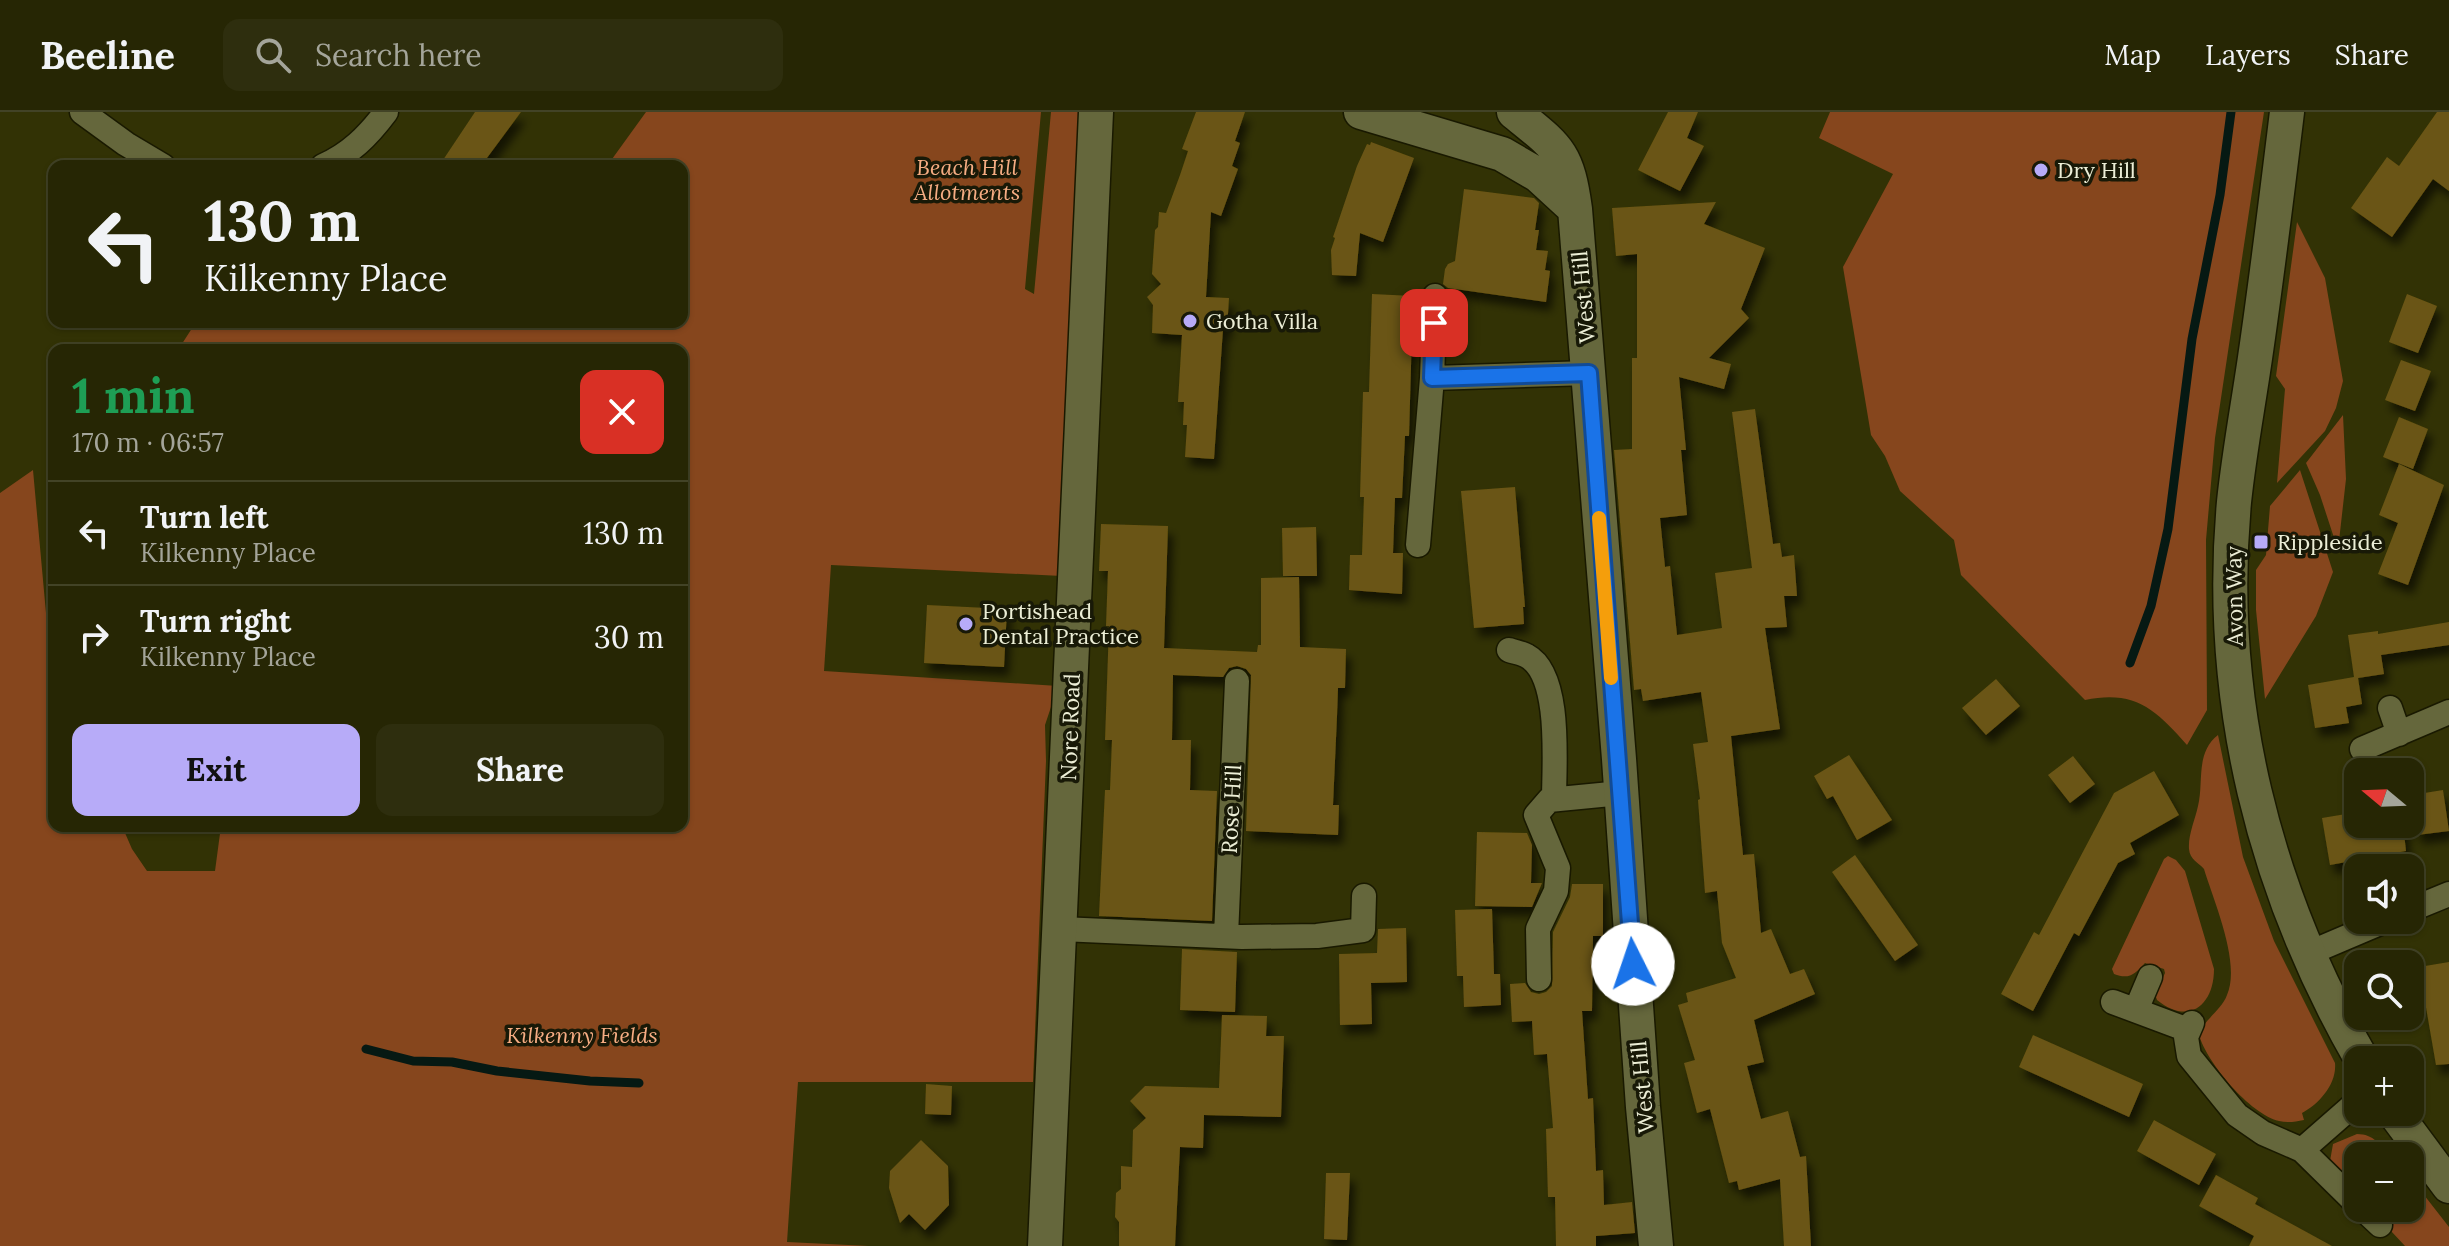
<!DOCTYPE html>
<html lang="en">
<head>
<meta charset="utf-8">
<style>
	body { margin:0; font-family:Lora,serif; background:#2e2e0e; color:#f1f3f6; height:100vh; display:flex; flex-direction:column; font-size:30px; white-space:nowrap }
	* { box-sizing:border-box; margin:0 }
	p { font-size:26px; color:#a4a59a }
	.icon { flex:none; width:44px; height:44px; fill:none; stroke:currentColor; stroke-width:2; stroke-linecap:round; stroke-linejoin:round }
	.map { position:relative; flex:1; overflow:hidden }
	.sheet { position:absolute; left:48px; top:232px; width:640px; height:488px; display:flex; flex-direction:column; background:#262604; border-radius:16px; box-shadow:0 2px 6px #0004,0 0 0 2px #424326 }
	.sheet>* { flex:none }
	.banner { position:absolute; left:48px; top:48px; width:640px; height:168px; border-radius:16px; box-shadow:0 2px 6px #0004,0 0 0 2px #424326; background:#262604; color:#f1f3f6; overflow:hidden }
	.needle { width:52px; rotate:289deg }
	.buttons { position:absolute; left:2344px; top:646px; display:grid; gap:16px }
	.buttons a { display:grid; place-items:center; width:80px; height:80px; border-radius:16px; background:#262604; box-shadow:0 2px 6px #0004,0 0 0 2px #424326; font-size:40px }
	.pin { position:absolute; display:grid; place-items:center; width:68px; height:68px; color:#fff; margin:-34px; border-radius:16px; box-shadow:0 4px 12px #0006 }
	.me { position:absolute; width:88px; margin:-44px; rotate:356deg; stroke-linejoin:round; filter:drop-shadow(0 0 6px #0008) }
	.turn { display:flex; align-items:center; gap:28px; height:168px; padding:0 24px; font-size:36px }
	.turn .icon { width:104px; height:104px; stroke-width:2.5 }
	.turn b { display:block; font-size:56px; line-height:68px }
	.round { display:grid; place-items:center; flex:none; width:84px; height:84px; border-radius:16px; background:#2e2e0e }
	.headline { display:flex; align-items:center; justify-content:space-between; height:136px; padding:0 24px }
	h1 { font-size:48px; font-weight:800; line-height:60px; color:#1e9e55 }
	.primary-button { display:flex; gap:16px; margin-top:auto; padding:16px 24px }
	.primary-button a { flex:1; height:92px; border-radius:16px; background:#b7abf8; color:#111; font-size:32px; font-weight:800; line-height:92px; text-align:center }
	.primary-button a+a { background:#2e2e0e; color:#f1f3f6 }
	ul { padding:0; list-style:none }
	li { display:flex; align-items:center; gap:24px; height:104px; padding:0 24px; border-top:2px solid #424326 }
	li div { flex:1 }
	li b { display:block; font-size:30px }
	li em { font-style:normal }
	header { display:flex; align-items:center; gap:48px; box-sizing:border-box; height:112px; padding:0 40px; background:#262604; border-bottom:2px solid #424326 }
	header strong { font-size:38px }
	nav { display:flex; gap:44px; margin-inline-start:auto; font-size:28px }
	.search { width:560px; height:72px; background:#2e2e0e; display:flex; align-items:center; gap:20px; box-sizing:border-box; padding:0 28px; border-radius:16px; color:#a4a59a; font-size:30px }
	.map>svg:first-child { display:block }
	.green { fill:#86461d }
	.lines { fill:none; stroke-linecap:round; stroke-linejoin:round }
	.stream { stroke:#061913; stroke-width:9 }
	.building { fill:#6a5514; filter:url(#shadow) }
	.street-casing { stroke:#191900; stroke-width:27 }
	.secondary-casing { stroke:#191900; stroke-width:37 }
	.street { stroke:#65673c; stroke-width:24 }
	.secondary { stroke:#65673c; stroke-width:34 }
	.route-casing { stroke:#114b97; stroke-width:20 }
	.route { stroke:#1a73e8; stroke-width:14 }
	.slow { stroke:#f59e0b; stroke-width:14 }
	.poi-dot { fill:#b7abf8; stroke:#181907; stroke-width:3 }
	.labels { text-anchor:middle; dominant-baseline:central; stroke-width:7; stroke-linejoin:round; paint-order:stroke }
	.park-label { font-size:22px; font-style:italic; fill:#f6ad83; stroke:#181907 }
	.poi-label { font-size:22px; fill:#eceed6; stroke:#181907; text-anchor:start }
	.street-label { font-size:22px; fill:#eceed6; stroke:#181907 }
</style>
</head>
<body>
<header>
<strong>Beeline</strong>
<div class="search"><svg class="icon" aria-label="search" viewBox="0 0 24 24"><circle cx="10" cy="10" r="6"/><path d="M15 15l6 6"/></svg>Search here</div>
<nav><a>Map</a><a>Layers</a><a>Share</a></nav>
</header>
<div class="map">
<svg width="2449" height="1134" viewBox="0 0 2449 1134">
	<defs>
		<filter id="shadow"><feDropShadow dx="5" dy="9" stdDeviation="4" flood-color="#0009"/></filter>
	</defs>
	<rect width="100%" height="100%" fill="#323205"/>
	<path class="green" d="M646 0H1041L1025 177 1034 182 1051 0H1083L1062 464 831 453 824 559 1058 574 1045 613 1046 649 1033 970H798L787 1130 869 1134H0V381L33 358 49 534 54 563V714H122L132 737 147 759H215L221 714H682V238H178L196 210H682V54H607Z
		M1830 0H2264L2215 326 2206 428 2207 598 2187 633C2155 597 2135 578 2085 588L1961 463 1954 428 1900 379 1885 344 1871 323 1843 155 1893 62 1819 26Z
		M2297 110 2325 166 2343 269 2336 296 2325 319 2277 371 2285 277 2276 264Z
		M2343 303 2346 367 2338 438 2320 383 2306 351Z
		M2300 358 2333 460 2316 504 2265 587 2256 498V458L2266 443 2270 394Z
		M2218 623 2243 745 2274 829 2335 951C2337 972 2319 992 2302 1001L2304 1008C2295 1010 2287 1011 2279 1009 2250 1002 2207 951 2199 923 2204 907 2221 899 2227 883 2241 851 2214 790 2204 757 2198 750 2190 748 2189 737 2188 723 2195 708 2198 694 2204 670 2195 641 2218 623Z
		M2168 744 2176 748 2185 759 2214 857C2214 893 2189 914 2157 888L2155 882 2165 861 2164 857 2145 851C2135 862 2129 868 2114 862L2112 857 2164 747Z
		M2357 1022C2374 1022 2380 1033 2390 1044H2358V1049L2348 1058 2340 1060 2330 1049 2333 1032Z
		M2410 1065 2449 1115V1134H2405L2391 1119 2388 1109 2398 1096H2410Z"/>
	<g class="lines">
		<path class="stream" d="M2130 551 2151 494 2168 417 2192 227 2220 83 2231 0
			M366 937 413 949 452 950 497 959 590 969 639 971"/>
	</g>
	<path class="building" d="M475 0H521L481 54H439Z
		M1196 0H1245L1235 29 1240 31 1232 54 1238 57 1221 104 1211 100 1206 185 1229 186 1227 217H1223L1214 347 1185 345 1187 313H1183L1184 290H1178L1182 223 1152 221 1153 193 1147 185 1161 172 1152 162 1155 118 1158 115 1159 100 1166 101 1180 63 1188 39 1182 37Z
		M1668 0H1698L1687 26 1704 34 1680 79 1638 58Z
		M2437 0H2449V79L2433 67 2392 125 2351 96 2387 45 2399 54Z
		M1371 30 1414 46 1383 130 1360 121 1356 164 1332 163 1331 138 1335 126 1333 125 1357 54 1367 32 1370 33Z
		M1464 77 1534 86 1539 91 1535 118H1539L1536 138 1548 139 1545 158 1550 159 1546 190 1448 176 1443 172 1445 157 1448 152 1455 149Z
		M1716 90 1704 112 1765 136 1741 197 1749 206 1709 246 1731 252 1724 277 1679 265 1686 338H1681L1687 403 1660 406 1665 455 1670 454 1677 523 1722 516 1715 461 1752 456 1732 300 1755 297 1773 432 1780 431 1782 445 1794 443 1797 484H1784L1787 515 1765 516 1780 617 1731 624 1743 743 1754 742 1761 821 1771 817 1790 862 1804 857 1815 882 1754 908 1764 950 1747 954 1761 1007 1788 999 1800 1045 1806 1044 1811 1134H1784L1780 1067 1739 1078 1737 1069 1729 1071 1710 997 1697 1001 1684 951 1695 948 1678 893 1688 890 1686 881 1736 866 1722 831 1717 779 1705 781 1698 688 1700 687 1693 632 1708 630 1701 580 1643 589 1641 577 1634 578 1614 338 1632 337V246H1637V142L1616 144 1612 96Z
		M1372 182 1413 184 1409 324H1405L1402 386H1395L1393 441H1403L1402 482 1349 478 1350 443H1362L1364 385H1360L1363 280H1369Z
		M2407 182 2437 194 2418 241 2389 230Z
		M2401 248 2431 259 2415 299 2385 288Z
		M2399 305 2428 317 2413 357 2383 345Z
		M2399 352 2444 373 2408 473 2378 462 2398 411 2379 403Z
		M1515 375 1525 495H1523L1524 512 1474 516 1461 379Z
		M1101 412 1168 414 1164 536 1257 540 1258 533H1261V466L1299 465 1300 535 1346 537 1345 576H1338L1337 604 1333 693H1339L1338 723 1246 719 1251 563 1246 557 1237 554 1229 556 1223 565 1173 563 1172 628H1191L1190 678 1217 679 1212 809 1099 804 1105 678H1110L1112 628H1105L1109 514H1106L1108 459H1099Z
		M1316 415 1317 464H1283L1282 416Z
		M927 493 1007 497 1004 555 924 551Z
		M2449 510V533L2381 543 2384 562 2358 566 2362 592 2346 595 2349 611 2315 616 2308 573 2354 565 2348 523 2378 519V522Z
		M1996 567 2020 594 1986 623 1962 596Z
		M1849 643 1892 708 1857 728 1833 684 1827 687 1814 664Z
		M2073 644 2095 672 2070 691 2048 663Z
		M2154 659 2179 703 2130 731 2135 742 2118 751 2079 824 2074 821 2033 899 2001 882 2034 820 2039 823 2114 681Z
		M2443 678 2449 719 2417 723 2412 683Z
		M2358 700V712H2403L2406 739 2330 753 2322 706Z
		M1477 720 1527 721 1532 733 1531 771H1542L1532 795 1475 794Z
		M1855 743 1918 833 1895 849 1832 760Z
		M1572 772H1603V824H1593L1592 899H1582L1588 987 1593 986 1596 1059 1603 1058 1604 1093 1632 1090 1635 1121 1596 1124V1134H1556L1555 1085H1548L1546 1017 1553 1016 1547 942 1534 943 1532 909 1512 910 1510 872 1525 871 1531 880 1539 882 1546 880 1552 874 1553 820 1570 785Z
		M1492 797 1494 862H1500L1501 893 1464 895 1463 864H1457L1455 798Z
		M1406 816 1407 870 1371 871 1372 912 1340 913 1339 842 1377 841 1378 817Z
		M1182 837 1237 840 1235 900 1180 898Z
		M2449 850V952L2436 953 2419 855Z
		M1222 903 1267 904 1266 924H1284L1281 1005 1204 1003 1203 1036 1180 1035 1175 1134H1119V1110L1115 1105 1116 1081 1121 1077V1054L1132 1055 1133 1018 1146 1006 1130 989 1145 974 1219 976Z
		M2033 923 2143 972 2129 1005 2019 955Z
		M926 972 952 974 951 1003 925 1002Z
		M2154 1008 2216 1042 2199 1073 2137 1039Z
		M921 1028 948 1054 949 1093 925 1118 909 1102 900 1111 889 1076 890 1059Z
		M1326 1061H1350L1347 1128 1324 1127Z
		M2216 1063 2258 1086 2255 1092 2332 1134H2249L2254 1124 2199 1094Z"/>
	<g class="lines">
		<defs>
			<path id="street" d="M82 0 126 32 163 54
				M323 54C350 42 368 24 386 0
				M1432 266 1589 261
				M1418 433 1432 266 1435 184
				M1509 538C1515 540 1522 541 1527 544 1562 563 1554 653 1554 687
				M2390 596 2399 622
				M2362 637 2449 600
				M2410 798 2449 782
				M1061 817 1242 825 1317 824 1363 818 1364 784
				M1226 824 1237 569
				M2307 842 2387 808
				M1539 867 1538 817 1556 779 1558 756 1536 703 1549 688 1621 681
				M2113 890 2188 918
				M2136 898 2150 865
				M2192 911 2186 925 2189 944 2237 1003 2263 1021 2302 1038 2358 1093
				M2302 1038 2358 989
				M2362 1096 2380 1113"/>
			<path id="secondary" d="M1361 0 1502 42 1538 63 1575 97
				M1514 0C1558 36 1567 39 1575 97L1619 647 1643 995 1656 1134
				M2287 0C2277 82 2267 164 2255 246 2248 294 2239 342 2234 390 2216 588 2264 778 2362 948
				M2394 1000 2449 1074
				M1045 1134 1096 0"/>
		</defs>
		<use href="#street" class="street-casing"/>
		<use href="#secondary" class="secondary-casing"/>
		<use href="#street" class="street"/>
		<use href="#secondary" class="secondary"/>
	</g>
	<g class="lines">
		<defs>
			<path id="route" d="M1434 211 1432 266 1589 261 1633 852"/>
		</defs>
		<use href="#route" class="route-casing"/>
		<use href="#route" class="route"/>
		<path class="slow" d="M1599 406 1611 566"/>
	</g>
	<g class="poi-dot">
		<circle cx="2041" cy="58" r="8"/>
		<circle cx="1190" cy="209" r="8"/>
		<rect x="2253" y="422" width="16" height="16" rx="4"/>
		<circle cx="966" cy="512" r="8"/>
	</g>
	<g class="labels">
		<g class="park-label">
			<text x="967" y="55">Beach Hill<tspan x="967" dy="25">Allotments</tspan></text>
			<text x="582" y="923">Kilkenny Fields</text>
		</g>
		<g class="poi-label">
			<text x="2057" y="58">Dry Hill</text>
			<text x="1206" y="209">Gotha Villa</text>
			<text x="2277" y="430">Rippleside</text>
			<text x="982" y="499">Portishead<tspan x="982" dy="25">Dental Practice</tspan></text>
		</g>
		<g class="street-label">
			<text transform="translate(1583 185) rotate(-95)">West Hill</text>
			<text transform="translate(2234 484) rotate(-91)">Avon Way</text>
			<text transform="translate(1070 615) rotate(-88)">Nore Road</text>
			<text transform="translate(1231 697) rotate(-87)">Rose Hill</text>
			<text transform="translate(1642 975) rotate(-95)">West Hill</text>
		</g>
	</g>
</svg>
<div class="buttons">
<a><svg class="needle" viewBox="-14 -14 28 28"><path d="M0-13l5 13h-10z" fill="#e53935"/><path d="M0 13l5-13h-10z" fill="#a4a59a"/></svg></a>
<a><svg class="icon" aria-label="sound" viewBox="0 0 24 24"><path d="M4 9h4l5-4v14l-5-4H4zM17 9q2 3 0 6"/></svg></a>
<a><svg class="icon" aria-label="search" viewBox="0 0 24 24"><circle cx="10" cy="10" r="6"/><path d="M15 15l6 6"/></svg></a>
<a>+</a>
<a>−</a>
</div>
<div class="pin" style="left:1434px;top:211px;background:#d93025"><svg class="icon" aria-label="arrive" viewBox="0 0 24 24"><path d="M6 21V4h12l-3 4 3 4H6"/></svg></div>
<svg class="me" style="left:1633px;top:852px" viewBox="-20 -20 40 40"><circle r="19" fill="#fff"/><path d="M0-13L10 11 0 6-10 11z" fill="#1a73e8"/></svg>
<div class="banner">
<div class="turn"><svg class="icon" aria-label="left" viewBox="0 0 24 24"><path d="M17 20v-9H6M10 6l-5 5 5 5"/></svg><div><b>130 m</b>Kilkenny Place</div></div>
</div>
<section class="sheet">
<div class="headline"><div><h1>1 min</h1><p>170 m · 06:57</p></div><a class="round" style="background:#d93025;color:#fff"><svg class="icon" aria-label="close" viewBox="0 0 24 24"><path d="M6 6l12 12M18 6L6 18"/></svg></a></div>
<ul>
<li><svg class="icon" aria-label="left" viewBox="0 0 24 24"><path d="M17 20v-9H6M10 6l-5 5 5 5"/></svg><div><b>Turn left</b><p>Kilkenny Place</p></div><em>130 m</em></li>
<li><svg class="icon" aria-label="right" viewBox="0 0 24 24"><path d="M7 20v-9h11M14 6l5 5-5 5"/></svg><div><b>Turn right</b><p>Kilkenny Place</p></div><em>30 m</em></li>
</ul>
<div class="primary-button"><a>Exit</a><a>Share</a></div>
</section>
</div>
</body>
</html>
